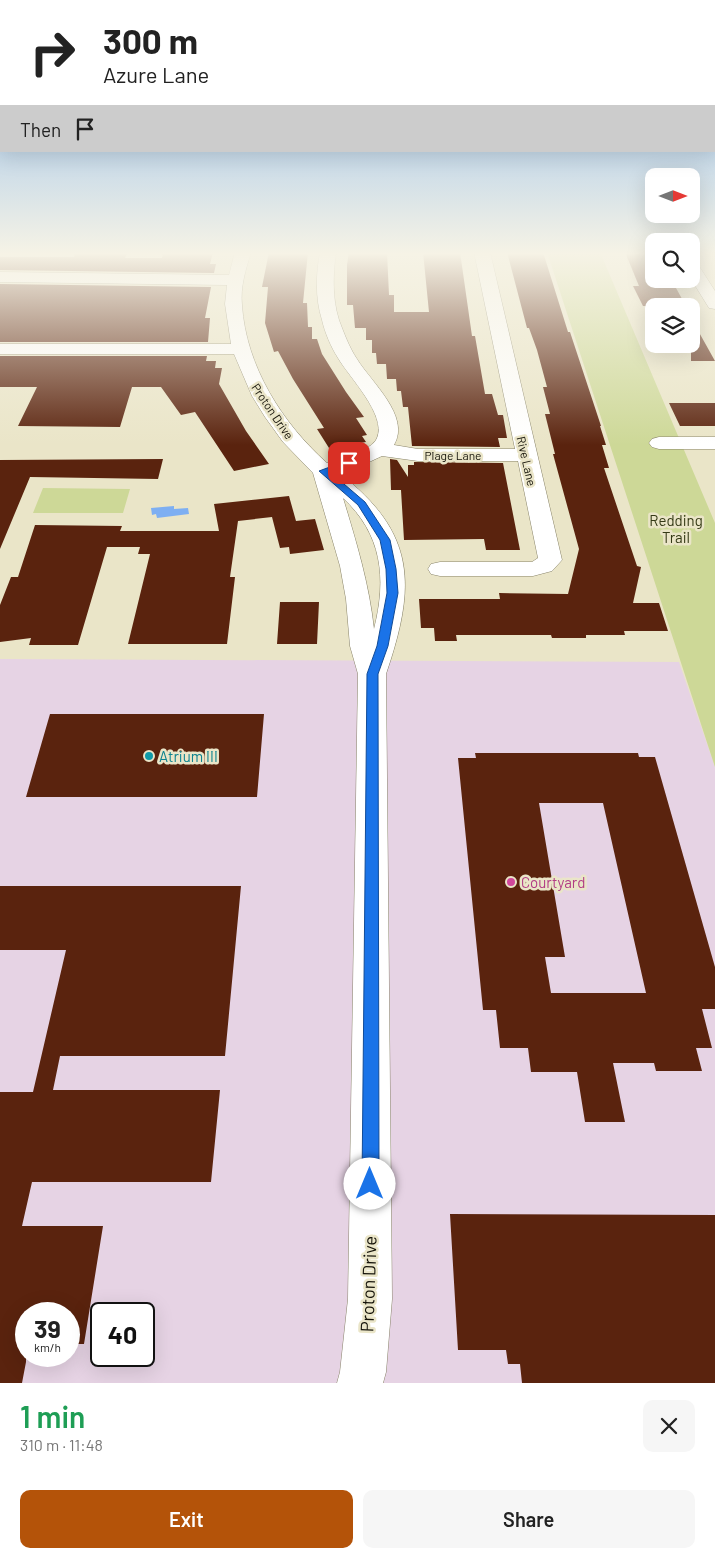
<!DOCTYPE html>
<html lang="en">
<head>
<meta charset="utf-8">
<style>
	body { margin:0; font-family:Barlow,sans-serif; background:#f6f6f6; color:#222; height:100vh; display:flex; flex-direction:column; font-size:19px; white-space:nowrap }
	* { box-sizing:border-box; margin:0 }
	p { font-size:16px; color:#767676 }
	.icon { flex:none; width:28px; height:28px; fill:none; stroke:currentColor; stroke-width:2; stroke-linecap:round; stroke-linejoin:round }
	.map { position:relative; height:1383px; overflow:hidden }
	.sheet { display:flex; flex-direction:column; background:#fff; flex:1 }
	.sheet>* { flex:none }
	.banner { position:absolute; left:0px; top:0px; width:715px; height:152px; box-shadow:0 5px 20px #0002; background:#fff; color:#222; overflow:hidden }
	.needle { width:32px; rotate:90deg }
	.controls { position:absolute; left:645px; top:168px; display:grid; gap:10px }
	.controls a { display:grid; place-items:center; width:55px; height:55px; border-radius:10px; background:#fff; box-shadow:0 5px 20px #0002; font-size:25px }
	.speed { position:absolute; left:15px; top:1302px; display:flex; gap:10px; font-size:25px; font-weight:700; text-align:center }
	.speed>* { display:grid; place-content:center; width:65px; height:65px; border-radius:50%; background:#fff; box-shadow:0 5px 20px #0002; line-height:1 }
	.speed small { font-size:12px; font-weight:400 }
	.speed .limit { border:2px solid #111; border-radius:8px; background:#fff; color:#111 }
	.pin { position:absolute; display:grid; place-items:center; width:42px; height:42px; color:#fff; margin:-21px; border-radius:10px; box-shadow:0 2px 8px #0006 }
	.me { position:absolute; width:55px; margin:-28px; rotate:0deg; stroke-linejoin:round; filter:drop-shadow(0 0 4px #0008) }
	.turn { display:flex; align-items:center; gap:18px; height:105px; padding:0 20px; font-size:22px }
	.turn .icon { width:65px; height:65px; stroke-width:2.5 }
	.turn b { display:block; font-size:35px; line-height:42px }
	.then { display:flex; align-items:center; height:48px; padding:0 20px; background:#0003; gap:10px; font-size:19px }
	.round { display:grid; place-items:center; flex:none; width:52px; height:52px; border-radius:10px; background:#f6f6f6 }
	.headline { display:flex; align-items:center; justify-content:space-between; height:85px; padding:0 20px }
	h1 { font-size:30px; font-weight:600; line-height:38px; color:#1e9e55 }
	.action { display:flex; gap:10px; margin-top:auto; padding:10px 20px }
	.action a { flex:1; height:58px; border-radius:10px; background:#b45309; color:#fff; font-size:20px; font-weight:600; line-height:58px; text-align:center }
	.action a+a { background:#f6f6f6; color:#222 }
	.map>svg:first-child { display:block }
	.commercial { fill:#e6d3e4; fill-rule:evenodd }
	.green { fill:#cdd897 }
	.water { fill:#7eaff2 }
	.building { fill:#5a230e; fill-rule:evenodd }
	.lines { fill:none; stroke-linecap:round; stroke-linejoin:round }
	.minor-casing { stroke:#888369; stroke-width:1 }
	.minor { fill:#fff; fill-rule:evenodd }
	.route { fill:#1a73e8; stroke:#114b97 }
	.culture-dot { fill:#0f9aa8; stroke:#eae5c8; stroke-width:2 }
	.hotel-dot { fill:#d1479c; stroke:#eae5c8; stroke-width:2 }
	.labels { text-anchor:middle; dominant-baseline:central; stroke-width:5; stroke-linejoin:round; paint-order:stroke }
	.far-street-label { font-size:12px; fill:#151309; stroke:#eae5c8 }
	.park-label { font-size:15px; fill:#353a16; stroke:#eae5c8 }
	.culture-label { font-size:15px; fill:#0d838f; stroke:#eae5c8; text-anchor:start }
	.hotel-label { font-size:15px; fill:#b23c85; stroke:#eae5c8; text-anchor:start }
	.near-street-label { font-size:18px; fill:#151309; stroke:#eae5c8 }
</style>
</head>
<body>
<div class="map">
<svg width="715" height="1383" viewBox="0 0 715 1383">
	<rect width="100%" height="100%" fill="#eae5c8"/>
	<path class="commercial" d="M0 659 679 662 715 767V1383H0ZM26 1314H69V1356H26ZM101 1314H144V1356H101Z"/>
	<path class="green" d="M547 252H600L715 523V767Z
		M43 488 130 489 123 513H33Z"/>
	<path class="water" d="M174 506V509L188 508 189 514 157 518 156 514 152 515 151 508Z"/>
	<path class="building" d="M105 252H128L125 258H162L163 254H193L194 252H213L210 264H216L214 273 0 270V257H74L75 254H104Z
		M269 252H308L303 303H307L308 327H312V339H317L322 354 346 392 364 417 356 418 367 435 362 436 366 442 329 448 317 429 324 428 293 379 278 351 274 352 265 323 268 287H262Z
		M349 252H387L389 295H394V312H429L423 252H460L472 336H475L485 394H492L498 415H503L507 438H498L500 447 412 446 408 407H403L401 391H397L396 379H387L386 364H377L376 353H372V340H366V328H355L353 305H347V265Z
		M507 252H543L568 332H570L601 426H600L606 445H602L609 468H604L637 566 641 567 633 603H659L668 631H624L625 635H586V638H552L551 635H456L457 641H435L434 628H421L419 599H500L499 593 568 594 579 549 553 454H555L545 414H550L543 387H547L537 350 529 328H527Z
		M625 252H654V279H671L686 306H654V318L648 306H643L633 286H639Z
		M0 284 211 287 205 318H210L208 342H0Z
		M691 318 715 361H691Z
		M0 356H207L206 361H216L215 368H222L219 384 246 431 269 464 234 471 195 412 181 415 161 387H132L120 427 18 426 37 387H0Z
		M669 403H715V426H680Z
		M163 459 158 479 30 477 0 549V460Z
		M390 459 397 460 408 477V465H414V462L503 463 520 550H486L484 539 404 540 401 490H391Z
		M289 496 296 521 315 519 324 550 290 554 289 547 280 548 272 517 238 521 230 577H235L227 644H128L150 554H138L140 547H107L78 645H29L31 638 0 642V605L11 577H18L35 525 122 526 120 531H219L214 504Z
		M280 602H319L317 644H277Z
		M50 714H264L257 797H26Z
		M475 753H638L639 757H655L715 967V1009H702L712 1048H696L702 1071H656L654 1063H613L625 1122H585L577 1072H531L528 1048H500L496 1010H483L458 758H476ZM539 803H603L646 993H551L545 957H565Z
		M0 886H241L225 1056H60L53 1090H220L211 1182H32L22 1226H103L84 1344H69V1314H26V1362L22 1383H0V1092H33L66 950H0Z
		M450 1214 715 1215V1383H522L520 1364H508L506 1350H458Z"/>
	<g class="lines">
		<defs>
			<path id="minor" d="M235 252H251C246 269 240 287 242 305 246 366 282 423 327 463 339 459 372 451 377 438 387 415 349 377 338 358 331 347 325 333 322 320 315 298 316 274 320 252H336C333 275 332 298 339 320 344 333 349 347 357 359 371 382 411 416 394 445L418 449H515L474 252H490L562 560 552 571 533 576H440L431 574 428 569 431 564 440 562H532L538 558 518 461H418L382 456 367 463 339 473C417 533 416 586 386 674L392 1299 386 1372 383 1383H337L340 1372 348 1299 358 674 350 646 346 599 340 566 313 473 283 442 265 417 252 396 234 354H0V344H231L225 304 227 285 0 282V272L229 275ZM343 498C382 534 387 578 374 629 369 583 356 541 343 498Z
				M691 261 697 263 715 291V309L709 308 691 279Z
				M659 437H715V449H659L652 447 649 443 652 439Z"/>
		</defs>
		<use href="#minor" class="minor-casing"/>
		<use href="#minor" class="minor"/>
	</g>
	<linearGradient id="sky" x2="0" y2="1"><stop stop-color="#7db2ec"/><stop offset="0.57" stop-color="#f6f3e6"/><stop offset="1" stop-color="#f6f3e6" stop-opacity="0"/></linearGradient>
	<rect width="715" height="445" fill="url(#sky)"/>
	<path class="route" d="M349 460 353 463 352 465 330 472 365 502 390 540 396 569 398 593 388 646 378 674 379 1184 376 1190 370 1192 364 1190 362 1184 367 674 377 646 387 593 386 569 380 540 358 505 319 471Z"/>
	<circle class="culture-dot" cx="149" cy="756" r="5"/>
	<circle class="hotel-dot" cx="511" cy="882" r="5"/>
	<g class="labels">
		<g class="far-street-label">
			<text transform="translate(273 411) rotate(56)">Proton Drive</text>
			<text x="453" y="455">Plage Lane</text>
			<text transform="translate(527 461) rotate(77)">Rive Lane</text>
		</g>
		<g class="park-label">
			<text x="676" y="520">Redding<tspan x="676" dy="17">Trail</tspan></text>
		</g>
		<g class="culture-label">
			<text x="159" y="756">Atrium III</text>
		</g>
		<g class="hotel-label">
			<text x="521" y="882">Courtyard</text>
		</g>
		<g class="near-street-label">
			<text transform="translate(368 1284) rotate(-88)">Proton Drive</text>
		</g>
	</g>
</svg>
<div class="controls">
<a><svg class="needle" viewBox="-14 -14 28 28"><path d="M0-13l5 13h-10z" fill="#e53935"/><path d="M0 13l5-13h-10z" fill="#767676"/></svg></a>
<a><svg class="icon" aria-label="search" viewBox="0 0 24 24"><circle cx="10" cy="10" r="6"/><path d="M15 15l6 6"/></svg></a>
<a><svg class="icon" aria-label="layers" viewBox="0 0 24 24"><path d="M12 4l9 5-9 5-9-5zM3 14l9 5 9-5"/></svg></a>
</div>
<div class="speed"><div>39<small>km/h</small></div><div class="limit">40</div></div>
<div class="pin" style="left:349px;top:463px;background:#d93025"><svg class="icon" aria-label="arrive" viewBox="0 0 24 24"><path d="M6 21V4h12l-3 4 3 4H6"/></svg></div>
<svg class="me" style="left:370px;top:1184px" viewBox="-20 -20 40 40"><circle r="19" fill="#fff"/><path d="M0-13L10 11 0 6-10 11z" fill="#1a73e8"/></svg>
<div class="banner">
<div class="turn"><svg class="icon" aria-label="right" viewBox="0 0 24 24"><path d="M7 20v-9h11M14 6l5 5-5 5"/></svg><div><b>300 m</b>Azure Lane</div></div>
<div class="then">Then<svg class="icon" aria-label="arrive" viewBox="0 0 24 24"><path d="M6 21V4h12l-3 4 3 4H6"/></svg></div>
</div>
</div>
<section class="sheet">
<div class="headline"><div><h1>1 min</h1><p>310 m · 11:48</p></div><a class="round"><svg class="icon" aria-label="close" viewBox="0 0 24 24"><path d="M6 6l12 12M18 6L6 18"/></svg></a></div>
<div class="action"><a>Exit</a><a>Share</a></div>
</section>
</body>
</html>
